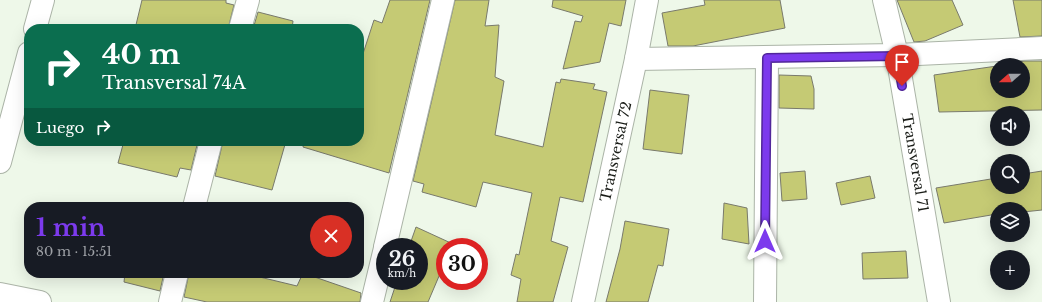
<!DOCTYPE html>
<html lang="es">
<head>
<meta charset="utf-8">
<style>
	body { margin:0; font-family:"Libre Baskerville",serif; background:#20242c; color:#f1f3f6; height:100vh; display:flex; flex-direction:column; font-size:15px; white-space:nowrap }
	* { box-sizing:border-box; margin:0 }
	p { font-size:13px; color:#9ea1a6 }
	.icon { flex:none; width:22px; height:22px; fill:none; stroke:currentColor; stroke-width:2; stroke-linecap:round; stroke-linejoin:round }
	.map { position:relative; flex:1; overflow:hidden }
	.drawer { position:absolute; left:24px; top:202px; width:340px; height:76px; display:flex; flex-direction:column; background:#171b24; border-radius:16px; box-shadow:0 4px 16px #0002 }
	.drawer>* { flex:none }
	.guide { position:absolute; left:24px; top:24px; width:340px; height:122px; border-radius:16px; box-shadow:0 4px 16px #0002; background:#0b6e4f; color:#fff; overflow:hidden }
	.needle { width:26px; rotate:249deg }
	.tools { position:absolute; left:990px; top:58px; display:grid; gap:8px }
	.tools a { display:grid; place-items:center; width:40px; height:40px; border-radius:50%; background:#171b24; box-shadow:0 4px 16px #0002; font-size:20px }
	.speed { position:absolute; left:376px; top:238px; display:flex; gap:8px; font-size:20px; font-weight:700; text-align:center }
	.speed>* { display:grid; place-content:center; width:52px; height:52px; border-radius:50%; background:#171b24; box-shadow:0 4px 16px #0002; line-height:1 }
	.speed small { font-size:10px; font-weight:400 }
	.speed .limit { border:6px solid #d22; background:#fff; color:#111 }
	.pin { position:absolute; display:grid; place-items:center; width:34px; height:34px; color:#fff; margin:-41px -17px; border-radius:50% 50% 50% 0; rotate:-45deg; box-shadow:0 0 4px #0007 }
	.pin .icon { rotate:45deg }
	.me { position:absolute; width:44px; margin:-22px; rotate:0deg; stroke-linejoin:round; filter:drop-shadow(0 0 3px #0008) }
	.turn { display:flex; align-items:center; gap:14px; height:84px; padding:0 12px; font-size:18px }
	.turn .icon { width:52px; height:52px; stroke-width:2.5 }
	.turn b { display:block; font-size:28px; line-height:34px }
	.then { display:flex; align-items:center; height:38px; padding:0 12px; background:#0003; gap:8px; font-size:15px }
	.round { display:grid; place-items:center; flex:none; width:42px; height:42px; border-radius:21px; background:#20242c }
	.summary { display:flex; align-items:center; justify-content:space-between; height:68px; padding:0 12px }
	h1 { font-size:24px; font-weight:800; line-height:30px; color:#7c3aed }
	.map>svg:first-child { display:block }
	.building { fill:#c5ca74; stroke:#797a6c }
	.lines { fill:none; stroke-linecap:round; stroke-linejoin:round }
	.minor-casing { stroke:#abb4a7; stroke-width:24 }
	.minor { stroke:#fff; stroke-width:22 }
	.route-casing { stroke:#51269a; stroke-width:10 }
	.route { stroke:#7c3aed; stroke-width:7 }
	.labels { text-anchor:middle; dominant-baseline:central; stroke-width:3; stroke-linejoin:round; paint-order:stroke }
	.street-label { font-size:14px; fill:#191c17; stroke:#eef8e9 }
</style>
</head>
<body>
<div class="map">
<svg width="1042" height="302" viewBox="0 0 1042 302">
	<rect width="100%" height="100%" fill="#eef8e9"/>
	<path class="building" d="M142 0H226V3L234 5 228 29H135Z
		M390 0H430L389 173 303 147 304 141H359V66L374 20 382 23Z
		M455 0H489L485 26 499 25 495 77 504 81 495 135 543 147 556 82 560 83 561 79 595 84 593 89 607 92 583 202 560 197 551 241 568 247 553 302H517L521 279 511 275 516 254 519 255 532 193 483 182 476 207 422 192 424 184 413 181Z
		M553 0H626L621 26 609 23 600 62 563 69 575 21 581 22 583 16 552 7Z
		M704 0H780L785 28 693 46H668L662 13 705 5Z
		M897 0H952L963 25 925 41 914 42Z
		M1013 0H1042V36L1020 37Z
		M258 12 293 21 292 29H253Z
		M1024 61H1042V110L939 112 934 75 997 66V91H1023V65H1006Z
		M779 75 811 76 814 89V109L779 108Z
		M650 90 689 95 682 154 643 149Z
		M124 141H198L191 170 180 168 177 177 118 163Z
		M223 141H286L272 190 215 176Z
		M805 171 807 199 782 201 780 173Z
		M1042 171V210L1023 212V209H997V214L944 223 936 188 997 178V187H1023V174Z
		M870 176 875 198 841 205 836 183Z
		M724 203 747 208 749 244 722 239Z
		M625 221 669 229 663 266 658 265 648 302H606L620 249Z
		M416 227 453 244 452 247H445V262L428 302H390L397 281H419V247H409Z
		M906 251 908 278 863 279 862 253Z
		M125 273H164L160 291 124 282Z
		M189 273H243L297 286 303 273 361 293 360 302H207L184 297Z"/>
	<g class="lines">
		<defs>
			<g id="minor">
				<path id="s1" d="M884 0 897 55 939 302"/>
				<path d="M35 29 43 0"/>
				<path d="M240 29 248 0"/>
				<path d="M636 59 897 55 1042 48"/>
				<path d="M0 162 29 53"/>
				<path d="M194 207 211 141"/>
				<path d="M385 247 443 0"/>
				<path d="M0 294 40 302"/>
				<path d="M170 302 177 273"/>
				<path d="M372 302 385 248"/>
				<path id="s2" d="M583 302 636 59 647 0"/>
				<path d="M765 302 767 58"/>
			</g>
		</defs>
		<use href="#minor" class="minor-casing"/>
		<use href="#minor" class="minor"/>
	</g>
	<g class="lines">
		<defs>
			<path id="route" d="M765 241 767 58 897 56 902 86"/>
		</defs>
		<use href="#route" class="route-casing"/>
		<use href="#route" class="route"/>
	</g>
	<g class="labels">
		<g class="street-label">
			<text stroke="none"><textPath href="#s2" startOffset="154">Transversal 72</textPath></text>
			<text stroke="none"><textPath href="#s1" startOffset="166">Transversal 71</textPath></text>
		</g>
	</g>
</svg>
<div class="tools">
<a><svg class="needle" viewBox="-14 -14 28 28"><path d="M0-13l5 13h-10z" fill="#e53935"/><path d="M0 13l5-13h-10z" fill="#9ea1a6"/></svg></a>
<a><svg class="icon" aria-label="sound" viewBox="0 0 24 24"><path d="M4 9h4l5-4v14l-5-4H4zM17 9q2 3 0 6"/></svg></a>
<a><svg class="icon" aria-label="search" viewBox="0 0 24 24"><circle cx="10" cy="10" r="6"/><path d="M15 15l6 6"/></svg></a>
<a><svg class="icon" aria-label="layers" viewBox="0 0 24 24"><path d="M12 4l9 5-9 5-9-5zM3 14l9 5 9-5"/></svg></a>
<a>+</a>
</div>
<div class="speed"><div>26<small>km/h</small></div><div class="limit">30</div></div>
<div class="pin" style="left:902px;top:86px;background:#d93025"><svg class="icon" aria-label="arrive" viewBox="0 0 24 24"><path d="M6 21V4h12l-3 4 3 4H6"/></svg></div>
<svg class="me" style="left:765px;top:241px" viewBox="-20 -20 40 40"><path d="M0-17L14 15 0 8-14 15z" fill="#7c3aed" stroke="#fff" stroke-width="4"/></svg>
<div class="guide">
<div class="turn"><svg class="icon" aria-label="right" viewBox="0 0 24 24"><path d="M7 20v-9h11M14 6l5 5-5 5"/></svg><div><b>40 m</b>Transversal 74A</div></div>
<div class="then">Luego<svg class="icon" aria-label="right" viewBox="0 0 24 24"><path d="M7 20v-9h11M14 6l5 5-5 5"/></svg></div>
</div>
<section class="drawer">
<div class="summary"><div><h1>1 min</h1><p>80 m · 15:51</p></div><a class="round" style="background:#d93025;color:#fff"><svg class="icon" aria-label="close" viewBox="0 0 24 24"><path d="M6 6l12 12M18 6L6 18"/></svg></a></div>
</section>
</div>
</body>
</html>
